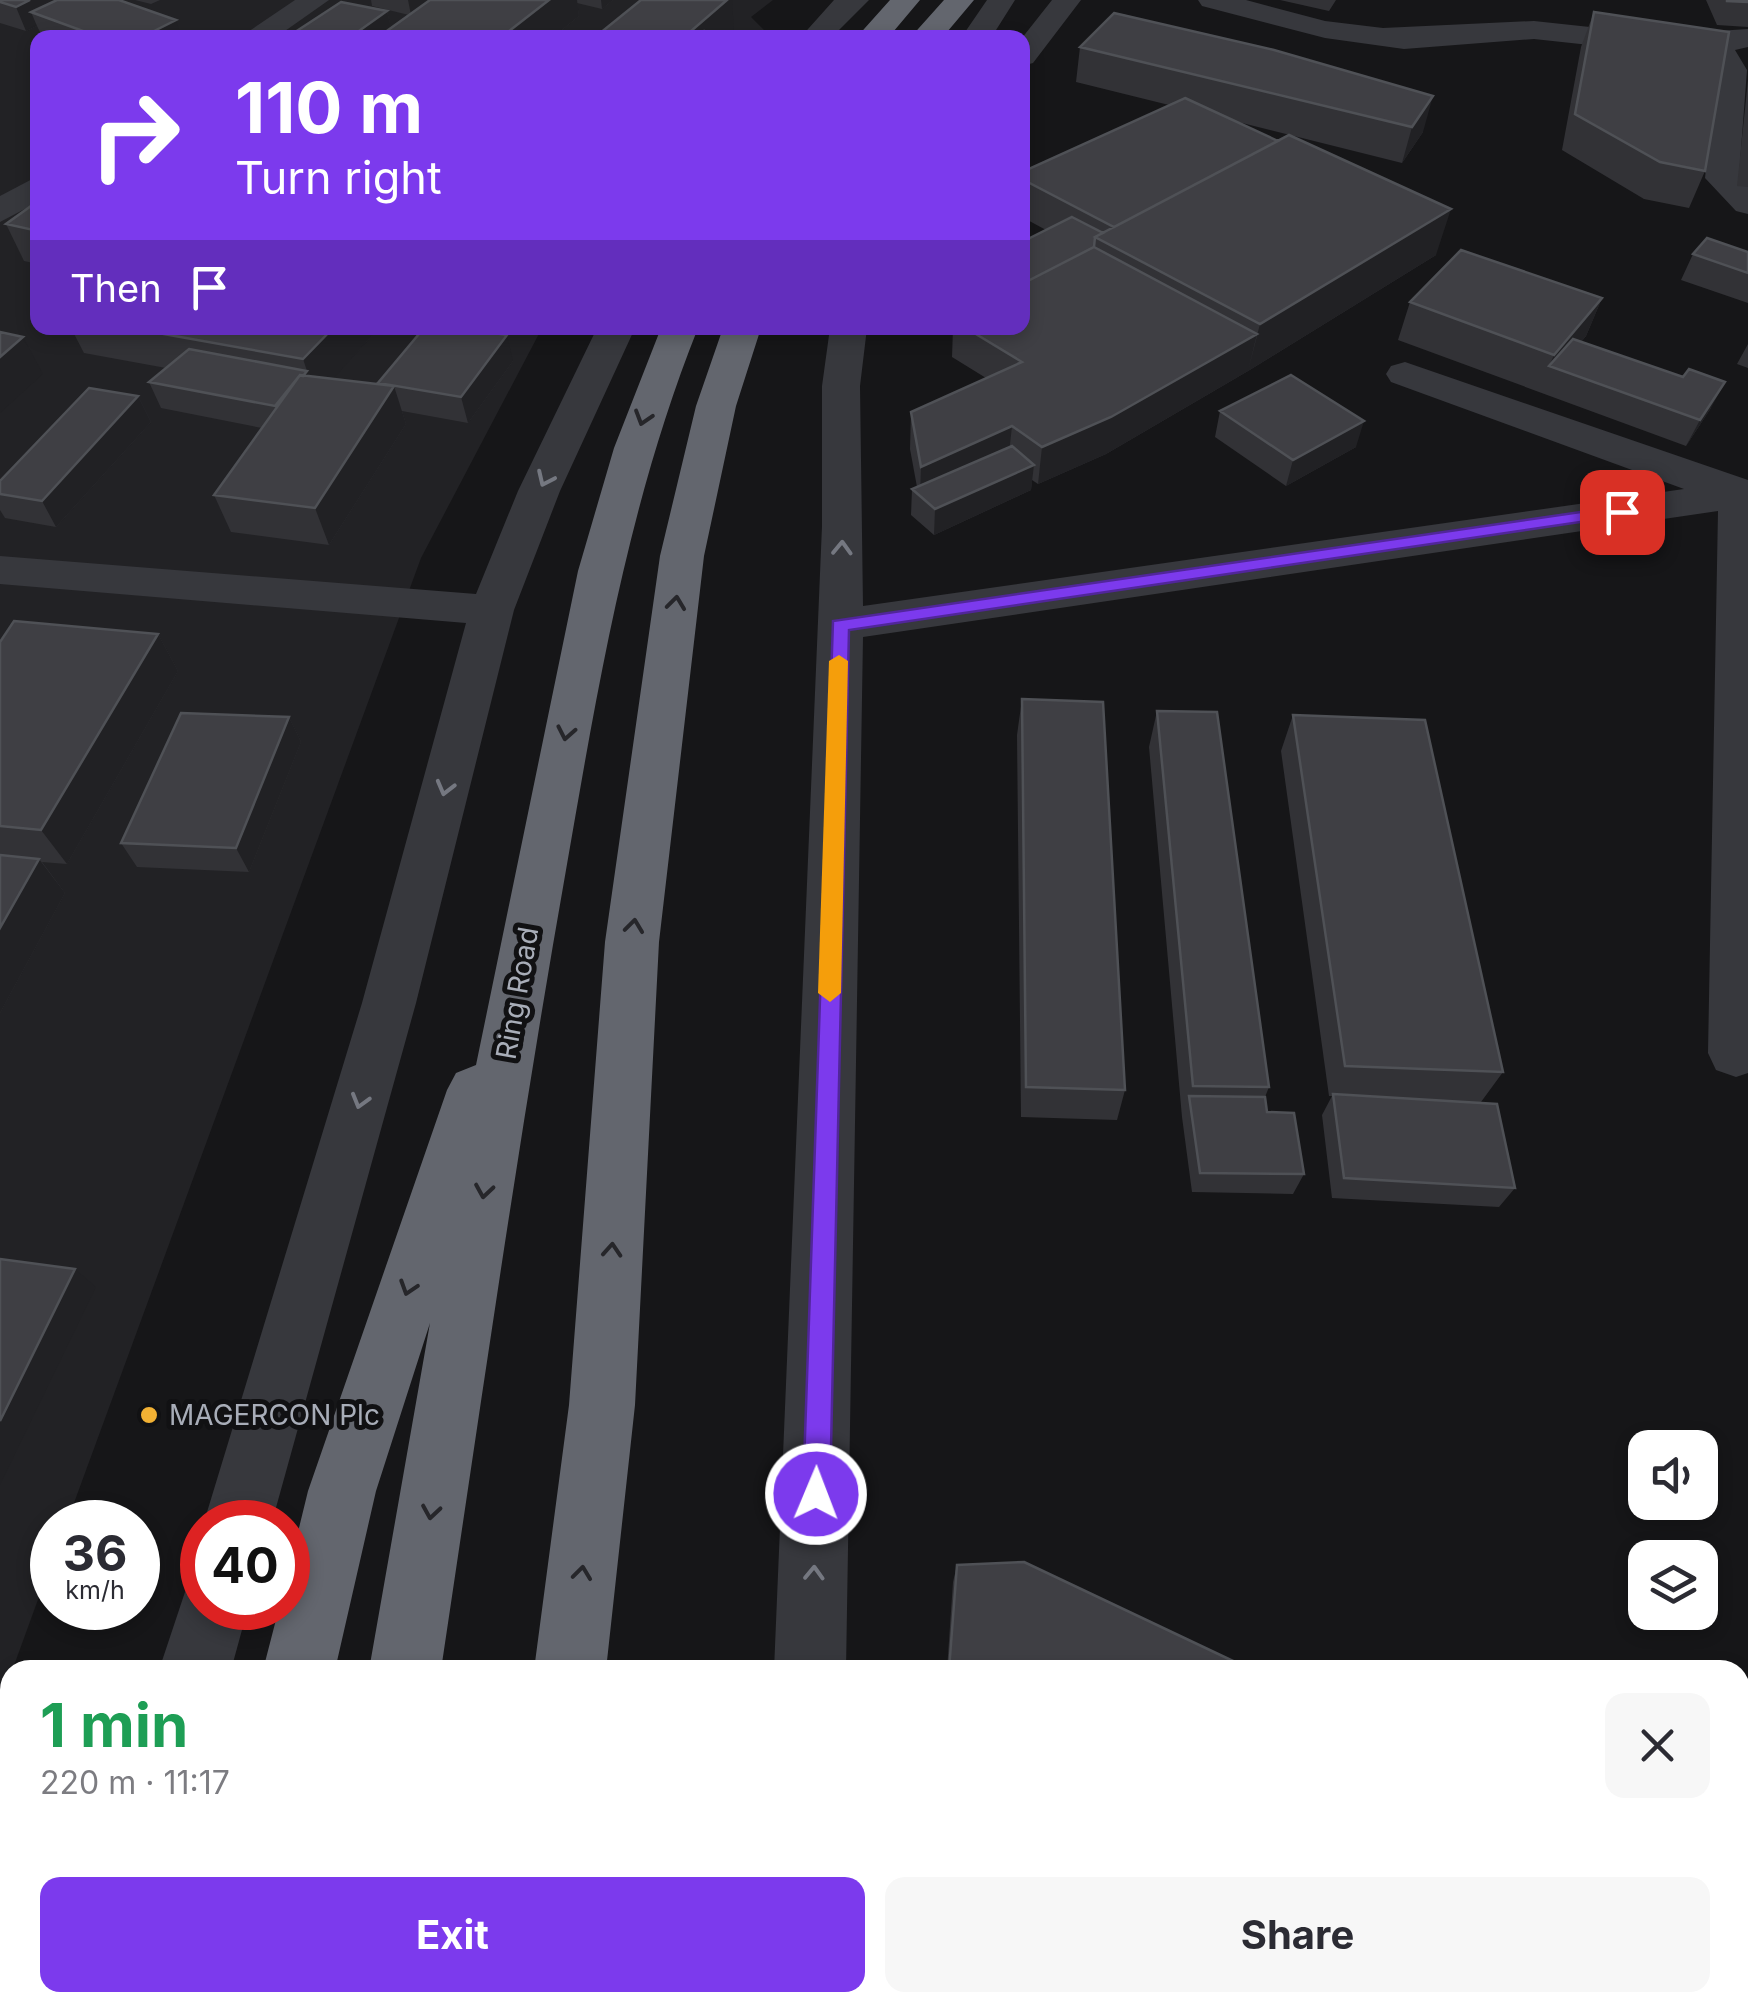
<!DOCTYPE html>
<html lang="en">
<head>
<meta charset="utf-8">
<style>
	body { margin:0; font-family:Inter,sans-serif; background:#f7f7f7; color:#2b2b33; height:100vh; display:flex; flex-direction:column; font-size:38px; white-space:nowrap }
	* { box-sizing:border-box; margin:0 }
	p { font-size:32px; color:#7c7c81 }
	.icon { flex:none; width:55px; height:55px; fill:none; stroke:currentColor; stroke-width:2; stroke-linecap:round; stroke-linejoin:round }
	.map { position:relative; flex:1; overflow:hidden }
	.panel { position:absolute; left:0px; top:1660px; width:1750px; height:352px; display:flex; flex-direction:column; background:#fff; border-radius:30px 30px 0 0; box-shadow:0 5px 15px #0003 }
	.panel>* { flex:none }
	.top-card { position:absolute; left:30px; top:30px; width:1000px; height:305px; border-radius:20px; box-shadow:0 5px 15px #0003; background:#7c3aed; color:#fff; overflow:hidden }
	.fabs { position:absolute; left:1628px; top:1430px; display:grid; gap:20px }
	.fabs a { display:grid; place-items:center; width:90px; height:90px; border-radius:20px; background:#fff; box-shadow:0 5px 15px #0003; font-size:50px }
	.speed { position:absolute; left:30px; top:1500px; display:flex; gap:20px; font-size:50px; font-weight:700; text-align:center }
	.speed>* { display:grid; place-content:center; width:130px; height:130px; border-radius:50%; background:#fff; box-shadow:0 5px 15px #0003; line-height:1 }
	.speed small { font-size:25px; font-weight:400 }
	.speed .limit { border:15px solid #d22; background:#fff; color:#111 }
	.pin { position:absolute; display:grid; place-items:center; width:85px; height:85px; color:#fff; margin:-42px; border-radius:20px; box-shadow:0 5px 15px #0006 }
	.me { position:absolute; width:110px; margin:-55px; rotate:1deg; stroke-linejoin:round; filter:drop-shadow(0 0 8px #0008) }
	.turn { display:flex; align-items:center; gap:35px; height:210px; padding:0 40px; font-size:45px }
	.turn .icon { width:130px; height:130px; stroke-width:2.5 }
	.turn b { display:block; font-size:70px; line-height:85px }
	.then { display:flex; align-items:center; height:95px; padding:0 40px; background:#0003; gap:20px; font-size:38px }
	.round { display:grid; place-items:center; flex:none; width:105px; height:105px; border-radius:20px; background:#f7f7f7 }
	.headline { display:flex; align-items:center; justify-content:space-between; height:170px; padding:0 40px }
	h1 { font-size:60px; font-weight:700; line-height:75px; color:#1e9e55 }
	.cta { display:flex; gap:20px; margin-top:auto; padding:20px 40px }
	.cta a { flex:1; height:115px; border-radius:20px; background:#7c3aed; color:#fff; font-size:40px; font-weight:700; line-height:115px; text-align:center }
	.cta a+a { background:#f7f7f7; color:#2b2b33 }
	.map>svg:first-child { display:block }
	.built { fill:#222225 }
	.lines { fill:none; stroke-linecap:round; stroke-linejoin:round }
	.minor { fill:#37383d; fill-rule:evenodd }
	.highway { fill:#63666e; fill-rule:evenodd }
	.wall { fill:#323236 }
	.shaded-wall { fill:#212124 }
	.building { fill:#3f3f44; stroke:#4f5156; stroke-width:2.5 }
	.oneway { stroke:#26262a }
	.oneway2 { stroke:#757881 }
	.route { fill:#7c3aed; stroke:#51269a; stroke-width:2.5 }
	.slow { fill:#f59e0b }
	.poi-dot { fill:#f2b134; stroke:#111113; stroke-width:4 }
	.labels { text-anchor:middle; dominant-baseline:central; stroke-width:10; stroke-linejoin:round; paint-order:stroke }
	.street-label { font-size:28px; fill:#a8adb8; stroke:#111113 }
	.poi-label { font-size:28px; fill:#a8adb8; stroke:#111113; text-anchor:start }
</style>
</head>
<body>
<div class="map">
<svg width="1748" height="2012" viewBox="0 0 1748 2012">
	<rect width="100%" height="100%" fill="#161618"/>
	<path class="built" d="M0 0H773L751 17 771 37 38 38V328H542L421 558 67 1522H52V1561L0 1704Z"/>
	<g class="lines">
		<path class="minor" d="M295 0H329L275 38H239Z
			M834 0H869L831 38H800Z
			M987 0H1015L991 38H961Z
			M1052 0H1081L1033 63 1022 66V38Z
			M1198 0H1246L1325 21 1383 28 1534 21 1711 40 1717 31 1748 29V47L1735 50 1747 70 1739 176 1748 185V214L1736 211 1705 178 1717 70 1710 58 1534 39 1404 49 1325 38 1202 6Z
			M38 176V202L0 222V196Z
			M597 328H635L560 491 514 610 416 1003 272 1522H204L362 1003 466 623 0 584V556L476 594 518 491Z
			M830 328H867L860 386 863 606 1684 489 1391 382 1386 374 1391 366 1405 362 1748 480V1073L1736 1077 1716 1070 1708 1053 1718 511 863 637 846 1670H774L822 526V386Z
			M202 1577V1608H248L231 1670H159L188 1583Z
			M60 2002H141L140 2012H58Z
			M753 2002H833V2012H751Z"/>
		<path class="highway" d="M890 0H920L888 38H856Z
			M944 0H974L942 38H910Z
			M661 328H698C628 503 598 686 566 870 519 1136 481 1403 441 1670H369L430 1323 376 1491 335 1670H263L279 1608H288V1573L308 1491 447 1090 456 1073 476 1065 578 571 614 448Z
			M723 328H761L736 406 704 556 659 942 635 1405 606 1670H534L569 1405 605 942 660 556 696 406Z
			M179 2002H260L259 2012H177Z
			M307 2002H388L387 2012H305Z
			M491 2002H571V2012H489Z"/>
	</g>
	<path class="wall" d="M0 0 182 38H46L42 36 37 26 26 31 0 23Z
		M135 0H160L151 4Z
		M371 0H613L602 9 577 3 579 16 552 38H286L387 11 391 28 409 15 372 6Z
		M1280 0H1336L1329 11Z
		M1706 0H1748V27L1717 25Z
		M1594 12 1705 171 1689 208 1644 199 1562 150 1581 47Z
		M1080 47 1274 50 1423 132 1402 163 1238 122 1436 255 1248 371 1106 454 1038 484 1032 480 1031 490 934 535 911 515 912 489 917 487 910 449 911 412 986 378 952 357 953 328H1022L1046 230 1022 217V172L1169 105 1076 82Z
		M1748 80V187L1737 186Z
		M38 201V264L24 261 6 224Z
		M1748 252V303L1681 280 1693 254Z
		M1602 298 1586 336 1581 342 1711 408 1686 446 1398 340 1410 302Z
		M71 328H379L332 379 379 384 513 361 468 423 402 411 406 424 329 545 231 532 214 495 262 428 161 408 149 382 166 368 84 353Z
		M1748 344V368L1737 364Z
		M138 396 151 422 56 527 5 518 0 510V481Z
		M1220 411 1356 447 1286 486 1215 437Z
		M158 634 178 671 67 864 42 862 65 893 0 1013V642Z
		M1022 699 1125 1090 1117 1120 1021 1117 1017 735Z
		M1157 711 1269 1087 1265 1097 1267 1112 1304 1174 1293 1194 1192 1192 1182 1117 1149 747Z
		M1293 715 1503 1072 1481 1102 1515 1188 1499 1207 1332 1198 1322 1115 1332 1096H1329L1281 751Z
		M289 717 301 742 249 872 137 867 121 843Z
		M957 1565 1252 1670H947L953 1582Z
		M1255 2002H1740L1748 2012H1256Z"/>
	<path class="shaded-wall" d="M30 0H70L31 12 37 26 26 31 16 7Z
		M408 0H433L411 15Z
		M549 0H577L579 16 552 38H500Z
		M601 0H613L602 9Z
		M727 0H732L734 30 726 38H683Z
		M387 11 393 35 390 38H349Z
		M176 20 182 38H140Z
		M1433 96 1423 132 1402 163 1412 127Z
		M1451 209 1436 255 1248 371 1260 324Z
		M1602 298 1586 336 1558 369 1549 366 1554 355Z
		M333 328H379L285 432 275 406 307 371 303 359Z
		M1257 334 1248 371 1106 454 1038 484 1042 447Z
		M507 335 513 361 468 423 461 397Z
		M23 337 43 374 0 413V357Z
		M1725 382 1711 408 1686 446 1700 420Z
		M394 386 406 424 329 545 315 508Z
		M138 396 151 422 56 527 42 501Z
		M1364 421 1356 447 1286 486 1293 460Z
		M1012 426 1008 463 920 496 921 467Z
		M1034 465 1031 490 934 535 935 509Z
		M158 634 178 671 67 864 41 830Z
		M289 717 301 742 249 872 236 848Z
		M39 859 65 893 0 1013V928Z
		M75 1269 96 1287 0 1485V1421Z"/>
	<path class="building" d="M0 0H30L16 7 0 2Z
		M57 0H119L176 20 140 38H102L31 12Z
		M430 0H549L500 38H377Z
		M641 0H727L683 38H594Z
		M1727 0H1748V2L1727 1Z
		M341 2 387 11 349 38H286Z
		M1594 12 1729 32 1705 171 1660 162 1575 114Z
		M1114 13 1274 50 1433 96 1412 127 1080 47Z
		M704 31 734 37 696 38Z
		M1185 98 1278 141 1114 227 1022 179V172Z
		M1289 135 1451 209 1260 324 1095 237Z
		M38 201V231L6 224Z
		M1072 217 1103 233 1095 237 1094 247 1022 284V242Z
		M1707 238 1748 252V273L1693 254Z
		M1094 247 1257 334 1111 417 1042 447 1012 426 921 467 911 412 1022 362 966 328H1022V284Z
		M1461 250 1602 298 1554 355 1410 302Z
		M130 328H333L303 359Z
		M424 328H460L507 335 461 397 378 383Z
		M0 332 23 337 0 357Z
		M1573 339 1683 377 1689 369 1725 382 1700 420 1549 366Z
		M189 349 307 371 303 376 300 375 275 406 149 382Z
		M300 375 394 386 315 508 214 495Z
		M1291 375 1364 421 1293 460 1220 411Z
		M89 388 138 396 42 501 0 494V481Z
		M1012 446 1034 465 935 509 912 489Z
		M14 621 158 634 41 830 0 826V642Z
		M1022 699 1103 702 1125 1090 1026 1087Z
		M1157 711 1217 712 1269 1087 1193 1086Z
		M181 713 289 717 236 848 121 843Z
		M1293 715 1425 720 1503 1072 1345 1066Z
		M0 855 39 859 0 928Z
		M1333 1094 1497 1104 1515 1188 1344 1178Z
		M1189 1096 1265 1097 1267 1112 1294 1113 1304 1174 1200 1173Z
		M0 1259 75 1269 0 1421Z
		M1024 1562 1252 1670H949L957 1565Z
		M1740 1866 1748 1869V2012H1280V2002H1740Z"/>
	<defs><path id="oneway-chevron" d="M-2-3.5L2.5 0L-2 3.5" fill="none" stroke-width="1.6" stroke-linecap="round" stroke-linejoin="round" transform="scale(2.5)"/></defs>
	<g class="oneway">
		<use href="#oneway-chevron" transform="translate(643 418) rotate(107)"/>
		<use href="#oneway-chevron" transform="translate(676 603) rotate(-83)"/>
		<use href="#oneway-chevron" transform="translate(566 733) rotate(101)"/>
		<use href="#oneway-chevron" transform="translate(634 926) rotate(-83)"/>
		<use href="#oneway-chevron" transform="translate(484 1191) rotate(99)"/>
		<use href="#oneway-chevron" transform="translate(612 1250) rotate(-86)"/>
		<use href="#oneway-chevron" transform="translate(408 1288) rotate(108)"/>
		<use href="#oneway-chevron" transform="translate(431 1512) rotate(99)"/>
		<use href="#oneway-chevron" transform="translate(582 1573) rotate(-83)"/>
	</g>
	<g class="oneway2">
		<use href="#oneway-chevron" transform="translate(545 479) rotate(115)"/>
		<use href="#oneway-chevron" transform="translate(842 548) rotate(-88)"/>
		<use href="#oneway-chevron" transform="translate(445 788) rotate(105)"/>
		<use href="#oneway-chevron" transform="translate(360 1101) rotate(106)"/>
		<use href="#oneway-chevron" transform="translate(814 1573) rotate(-88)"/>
	</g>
	<path class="route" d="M1622 506 1628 508V515L849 630 830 1494 826 1504 816 1508 807 1504 803 1494 833 621Z"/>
	<path class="slow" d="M839 655 848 661 841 993 830 1002 818 993 829 661Z"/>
	<circle class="poi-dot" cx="149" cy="1415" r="10"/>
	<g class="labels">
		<g class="street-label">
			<text transform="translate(517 993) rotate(-80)">Ring Road</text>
		</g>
		<g class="poi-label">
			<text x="169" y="1415">MAGERCON Plc</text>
		</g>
	</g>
</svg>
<div class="fabs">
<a><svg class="icon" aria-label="sound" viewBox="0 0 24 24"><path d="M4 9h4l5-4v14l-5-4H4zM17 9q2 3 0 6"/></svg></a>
<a><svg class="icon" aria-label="layers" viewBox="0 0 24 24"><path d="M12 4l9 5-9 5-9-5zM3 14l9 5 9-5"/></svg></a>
</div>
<div class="speed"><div>36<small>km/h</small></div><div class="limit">40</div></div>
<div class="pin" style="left:1622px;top:512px;background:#d93025"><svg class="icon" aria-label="arrive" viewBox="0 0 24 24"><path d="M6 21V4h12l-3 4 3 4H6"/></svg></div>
<svg class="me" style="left:816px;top:1494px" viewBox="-20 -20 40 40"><circle r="17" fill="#7c3aed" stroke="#fff" stroke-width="3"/><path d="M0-11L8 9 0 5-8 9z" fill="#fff"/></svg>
<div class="top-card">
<div class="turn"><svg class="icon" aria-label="right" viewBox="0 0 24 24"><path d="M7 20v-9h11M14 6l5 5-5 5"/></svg><div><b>110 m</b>Turn right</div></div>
<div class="then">Then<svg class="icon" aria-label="arrive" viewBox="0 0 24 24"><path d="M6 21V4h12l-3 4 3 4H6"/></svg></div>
</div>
<section class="panel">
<div class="headline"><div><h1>1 min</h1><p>220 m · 11:17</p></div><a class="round"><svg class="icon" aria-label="close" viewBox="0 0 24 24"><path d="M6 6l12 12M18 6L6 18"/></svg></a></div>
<div class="cta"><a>Exit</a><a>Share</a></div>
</section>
</div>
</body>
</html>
